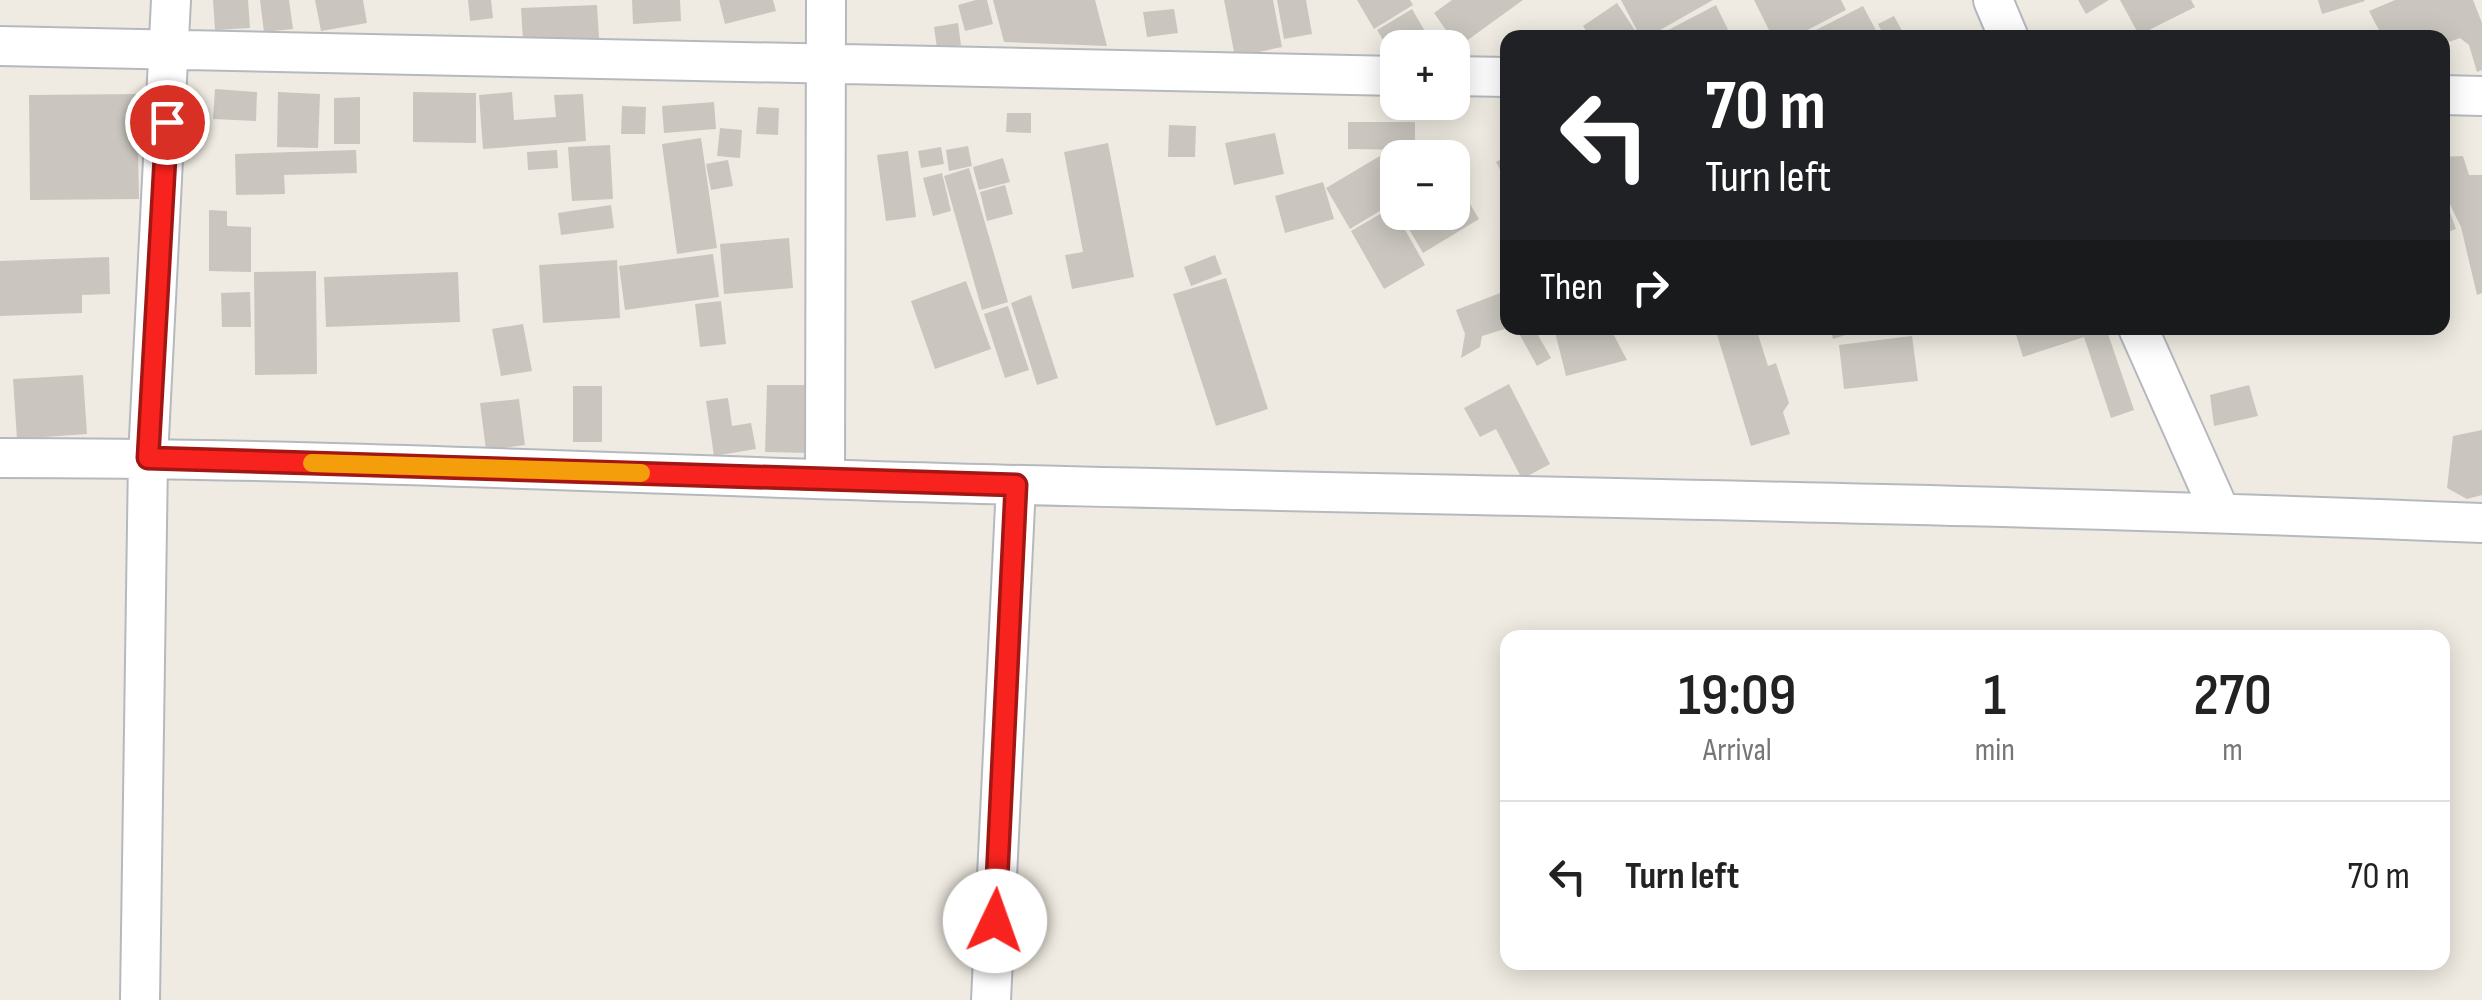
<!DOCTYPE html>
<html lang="en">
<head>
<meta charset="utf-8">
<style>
	body { margin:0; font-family:"Sofia Sans Condensed",sans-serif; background:#f2f2f2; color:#222; height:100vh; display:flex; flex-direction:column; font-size:38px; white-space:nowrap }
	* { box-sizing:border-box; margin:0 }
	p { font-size:32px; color:#767676 }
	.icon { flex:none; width:55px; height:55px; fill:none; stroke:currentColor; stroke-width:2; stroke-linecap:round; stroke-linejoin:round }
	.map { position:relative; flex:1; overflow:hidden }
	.details { position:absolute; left:1500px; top:630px; width:950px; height:340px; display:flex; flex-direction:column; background:#fff; border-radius:20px; box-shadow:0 5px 25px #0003 }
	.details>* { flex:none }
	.hud { position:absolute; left:1500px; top:30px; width:950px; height:305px; border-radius:20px; box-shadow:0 5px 25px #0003; background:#202124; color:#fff; overflow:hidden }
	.buttons { position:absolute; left:1380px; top:30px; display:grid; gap:20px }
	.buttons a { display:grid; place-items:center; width:90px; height:90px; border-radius:20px; background:#fff; box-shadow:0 5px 25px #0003; font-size:50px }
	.pin { position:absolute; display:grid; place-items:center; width:85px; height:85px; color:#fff; margin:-42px; border:5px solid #fff; border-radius:50%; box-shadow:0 2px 10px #0007 }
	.me { position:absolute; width:110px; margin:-55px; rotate:3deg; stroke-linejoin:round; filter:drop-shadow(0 0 8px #0008) }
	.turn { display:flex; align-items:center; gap:35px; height:210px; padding:0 40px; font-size:45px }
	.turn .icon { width:130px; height:130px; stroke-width:2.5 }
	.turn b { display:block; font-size:70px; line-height:85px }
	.then { display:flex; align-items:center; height:95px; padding:0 40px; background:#0003; gap:20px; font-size:38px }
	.eta { display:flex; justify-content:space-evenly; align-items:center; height:170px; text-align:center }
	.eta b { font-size:60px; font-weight:600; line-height:70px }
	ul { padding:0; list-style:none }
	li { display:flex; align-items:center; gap:30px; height:150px; padding:0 40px; border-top:2px solid #e0e0e0 }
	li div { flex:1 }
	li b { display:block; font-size:38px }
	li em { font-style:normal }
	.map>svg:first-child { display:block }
	.building { fill:#cac6bf }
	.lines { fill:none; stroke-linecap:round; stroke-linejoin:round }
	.minor-casing { stroke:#b5b9be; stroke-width:42 }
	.minor { stroke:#fff; stroke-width:38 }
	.route-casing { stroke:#a11714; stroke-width:25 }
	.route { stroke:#f8231f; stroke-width:18 }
	.slow { stroke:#f59e0b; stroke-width:18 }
</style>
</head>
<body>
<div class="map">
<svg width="2482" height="1000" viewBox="0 0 2482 1000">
	<rect width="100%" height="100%" fill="#efebe2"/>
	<path class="building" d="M213 0H248L250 28 215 30Z
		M260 0H289L293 29 264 32Z
		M315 0H363L367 23 321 31Z
		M468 0H491L493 18 470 21Z
		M632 0H680L681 21 633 24Z
		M719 0H773L776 11 725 24Z
		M976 0H987L993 24 965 31 958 5Z
		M993 0H1095L1107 46 1004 42Z
		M1224 0H1273L1282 47 1235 57Z
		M1277 0H1306L1312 34 1284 39Z
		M1357 0H1410L1413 5 1374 29Z
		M1452 0H1523L1458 47 1434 13Z
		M1621 0H1713L1646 38H1641Z
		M1754 0H1841L1846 10 1792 38H1773Z
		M2078 0H2109L2086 14Z
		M2120 0H2191L2195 7 2139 35Z
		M2318 0H2364L2365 1 2322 14Z
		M2395 0H2473L2482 23V70L2477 72 2469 45 2460 38 2449 42 2444 35 2383 38 2369 11Z
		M1617 3 1640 38H1591L1583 26Z
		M597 5 599 38 523 41 521 8Z
		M1716 5 1732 38H1653Z
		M1863 6 1880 38H1817L1814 31Z
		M1174 9 1178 33 1147 37 1143 12Z
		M1412 9 1433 45 1398 48V65L1377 30Z
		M1894 16 1906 38H1885L1878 24Z
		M958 23 961 45 937 48 934 27Z
		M215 89 257 92 256 121 213 119Z
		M278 92 320 94 318 148 277 147Z
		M413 92 476 93V143L413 142Z
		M512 92 514 120 556 117 554 95 583 94 586 141 483 149 479 95Z
		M137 94 139 199 30 200 29 95Z
		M360 97V144H334V98Z
		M714 102 716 129 664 133 662 106Z
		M622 106 646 107 645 134H621Z
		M758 107 779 108 778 135 756 134Z
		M1007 113H1031V133L1006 132Z
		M1348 122H1415V150L1348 149Z
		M1169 125 1196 126 1195 157H1168Z
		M720 128 742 130 740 158 717 156Z
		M1275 133 1284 174 1234 185 1225 143Z
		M701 138 717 248 677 254 662 144Z
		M1108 143 1134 277 1072 289 1065 255 1083 252 1064 152Z
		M610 145 613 199 572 201 568 147Z
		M968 146 972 166 949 171 946 150Z
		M941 147 944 164 921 168 918 151Z
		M356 150 357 173 284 175 285 194 236 195 235 154Z
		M557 150 558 168 528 170 527 152Z
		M1390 150 1398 163V210L1393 203 1350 229 1326 188Z
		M908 151 916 217 886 221 877 155Z
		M1508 155V185L1496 162Z
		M2463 156 2469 175H2482V293L2477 295 2461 227 2442 188V157Z
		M1003 158 1010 182 979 190 973 167Z
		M728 160 733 186 711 190 706 164Z
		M969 168 1008 302 982 310 944 176Z
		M942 173 951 211 933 216 923 178Z
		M1452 174 1479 219 1423 253 1399 212H1452Z
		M1323 182 1334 219 1285 233 1275 196Z
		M1005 185 1013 214 987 221 980 192Z
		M611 205 614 228 561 235 558 213Z
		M1392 207 1425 265 1384 289 1351 231Z
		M2448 207 2456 229 2442 234V209Z
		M209 210 227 211V226L251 227V272L209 271Z
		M789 238 793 288 724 294 720 244Z
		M713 254 719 297 625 310 619 266Z
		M1215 255 1222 274 1191 286 1184 267Z
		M109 257 110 294 82 295V313L0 316V261Z
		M617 260 620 318 543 323 539 265Z
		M316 271 317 374 255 375 254 272Z
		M458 272 460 322 326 327 324 277Z
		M1226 278 1268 409 1216 426 1173 294Z
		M966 281 991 349 935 369 911 301Z
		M1508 290V328L1482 336 1480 347 1461 358 1465 334 1456 310Z
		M250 292 251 327H222L221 293Z
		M1031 295 1058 378 1037 385 1011 303Z
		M721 301 726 344 700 347 695 304Z
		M1008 306 1029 370 1005 378 984 314Z
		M523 324 532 371 501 376 492 329Z
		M1516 328H1534L1551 358 1537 366Z
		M1554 328H1610L1627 360 1566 376Z
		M1715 328H1756L1768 366 1776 363 1789 403 1783 412 1790 434 1751 446Z
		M1830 328H1868L1833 339Z
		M2014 328H2106L2134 410 2111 418 2084 337 2023 357Z
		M1912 336 1918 381 1844 389 1839 345Z
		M83 375 87 434 17 439 13 379Z
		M1509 384 1550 464 1522 479 1496 429 1480 437 1464 408Z
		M767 385H810L809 453 765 452Z
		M2249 385 2258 416 2214 426 2210 395Z
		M573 386H602V442H573Z
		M728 398 732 426 751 423 756 449 714 456 706 401Z
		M519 399 525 445 486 450 480 403Z
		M2482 430V495L2467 499 2447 488 2453 436Z"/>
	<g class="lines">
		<defs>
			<path id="minor" d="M1993 0 2009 38
				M0 46 1398 76
				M1452 76 1508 77
				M2442 95 2482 96
				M2138 328 2220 512
				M0 458C341 458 682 477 1023 485 1509 497 1996 503 2482 523
				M825 479 826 0
				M140 1000 148 458 171 0
				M991 1000 1016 485"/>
		</defs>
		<use href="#minor" class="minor-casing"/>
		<use href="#minor" class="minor"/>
	</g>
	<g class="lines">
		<defs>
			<path id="route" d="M167 122 148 458 1016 485 995 921"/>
		</defs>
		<use href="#route" class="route-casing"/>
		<use href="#route" class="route"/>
		<path class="slow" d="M312 463 641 473"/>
	</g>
</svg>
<div class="buttons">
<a>+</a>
<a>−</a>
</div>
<div class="pin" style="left:167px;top:122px;background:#d93025"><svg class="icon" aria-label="arrive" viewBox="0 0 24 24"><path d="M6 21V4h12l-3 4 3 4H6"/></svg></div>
<svg class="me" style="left:995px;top:921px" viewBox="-20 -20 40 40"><circle r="19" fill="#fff"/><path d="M0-13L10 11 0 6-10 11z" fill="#f8231f"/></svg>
<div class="hud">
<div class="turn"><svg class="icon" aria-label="left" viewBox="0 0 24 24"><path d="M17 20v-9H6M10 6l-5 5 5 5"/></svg><div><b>70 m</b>Turn left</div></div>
<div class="then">Then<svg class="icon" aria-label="right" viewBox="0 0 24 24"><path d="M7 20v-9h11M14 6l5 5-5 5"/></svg></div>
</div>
<section class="details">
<div class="eta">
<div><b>19:09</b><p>Arrival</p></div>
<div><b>1</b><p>min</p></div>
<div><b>270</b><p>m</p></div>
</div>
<ul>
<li><svg class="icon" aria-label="left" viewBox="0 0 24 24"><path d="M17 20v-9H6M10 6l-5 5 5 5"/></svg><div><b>Turn left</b></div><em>70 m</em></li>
</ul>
</section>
</div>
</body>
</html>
